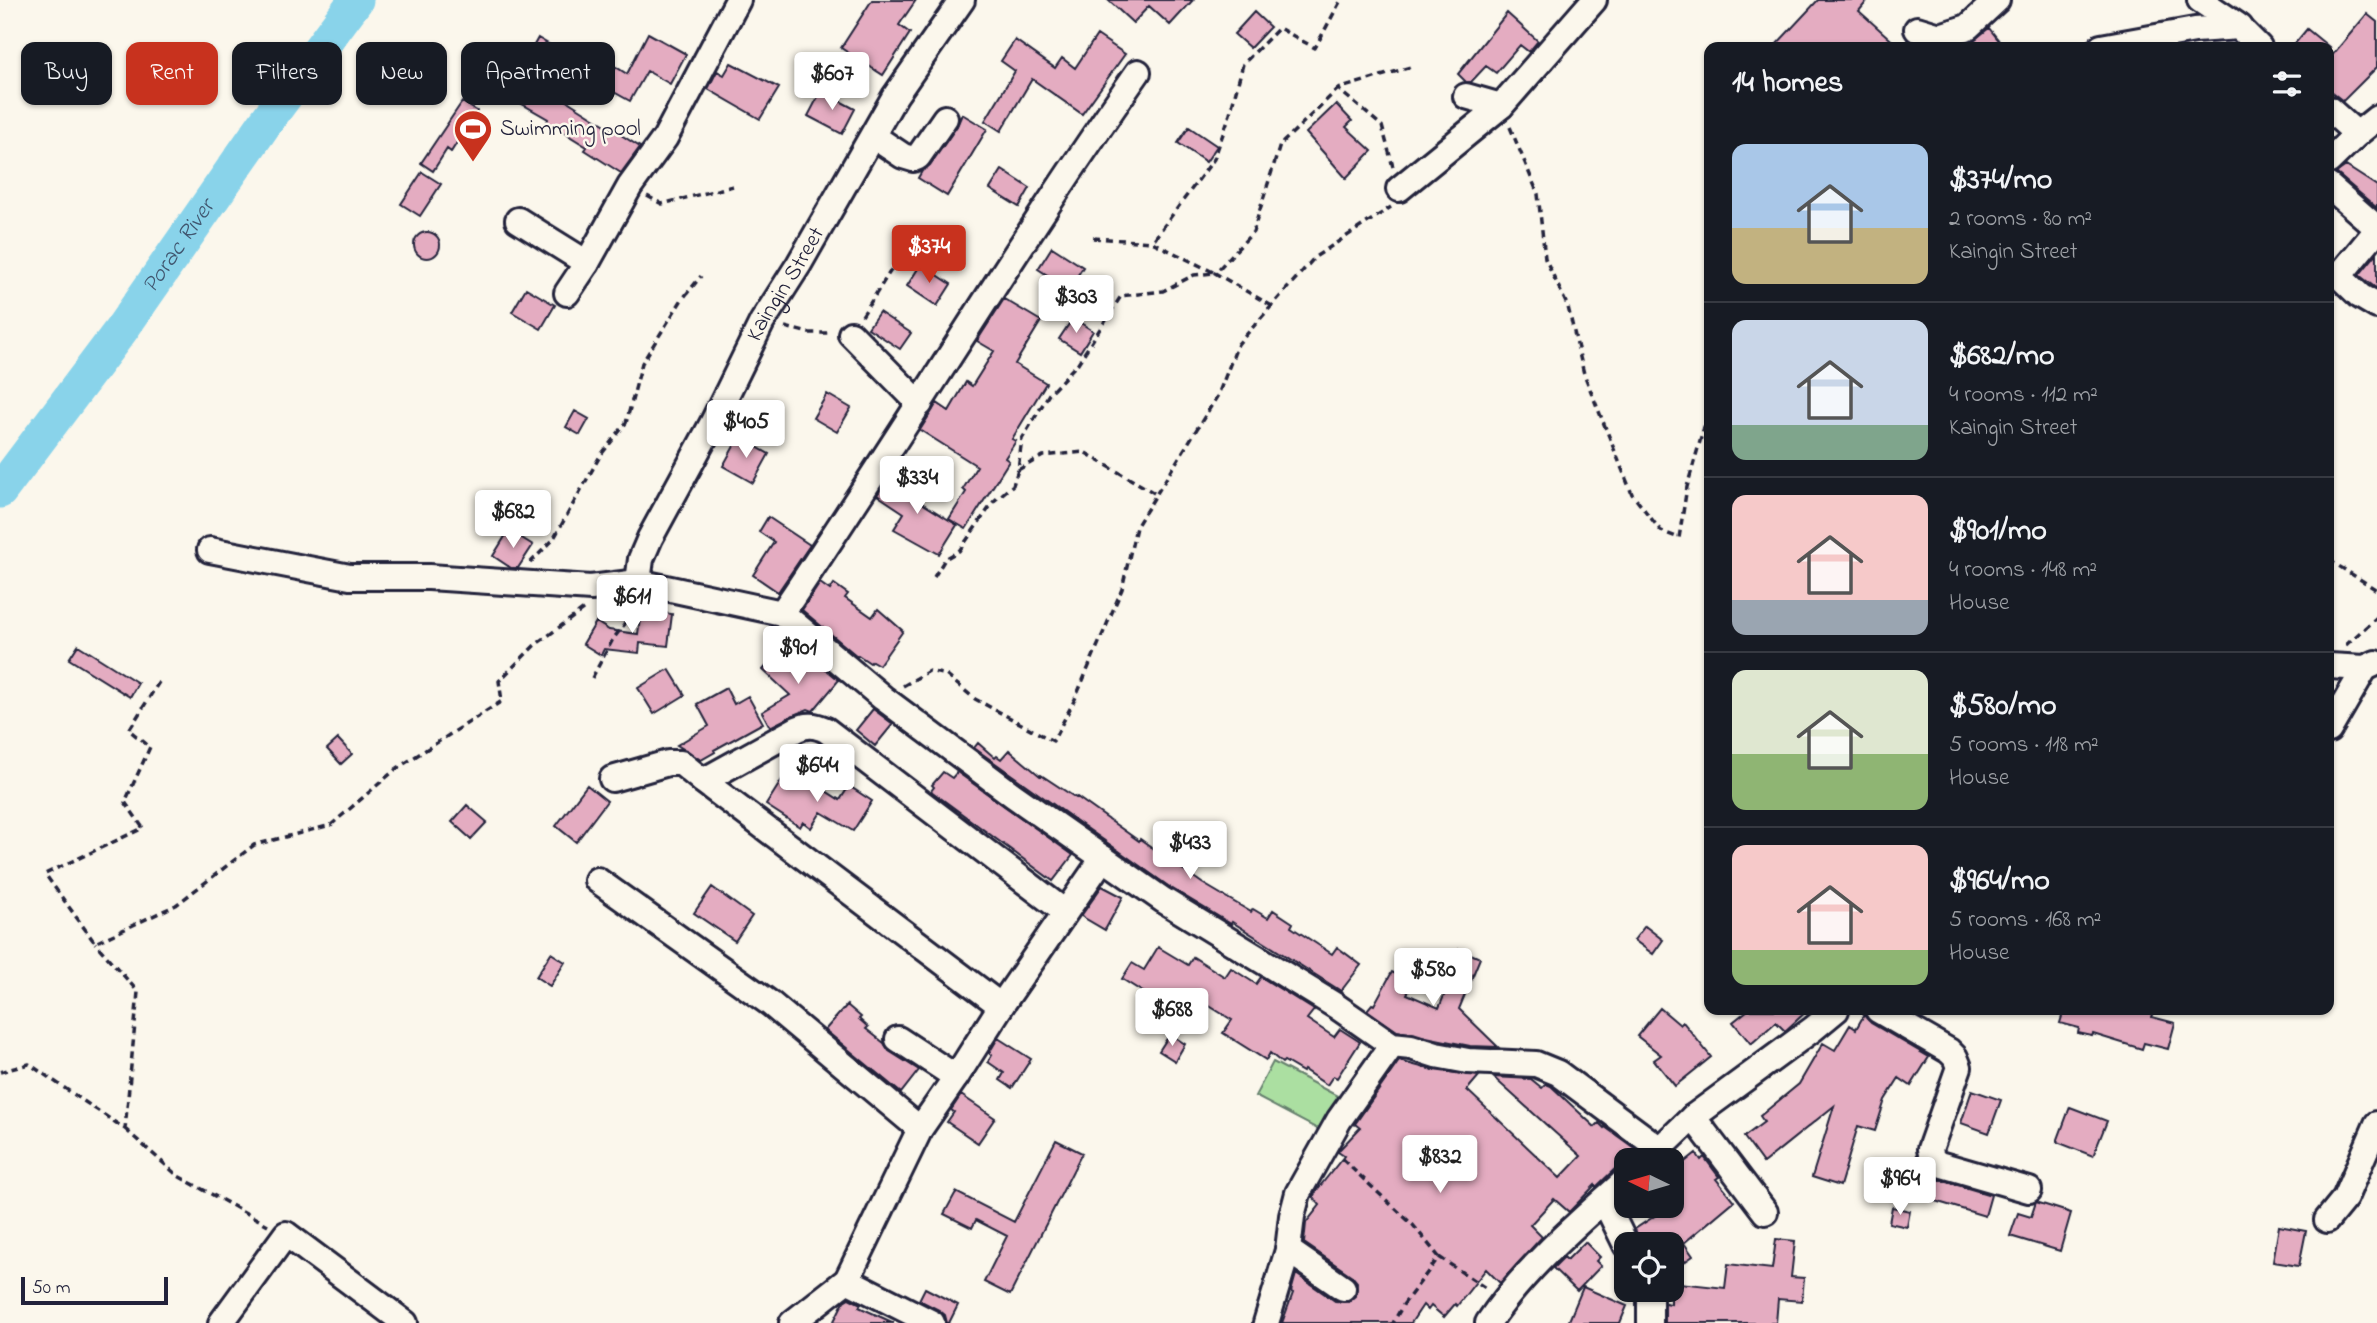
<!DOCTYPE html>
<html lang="en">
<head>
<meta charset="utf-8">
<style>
  body { margin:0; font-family:"Indie Flower",sans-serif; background:#20242c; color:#f1f3f6; height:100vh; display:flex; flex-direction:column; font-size:26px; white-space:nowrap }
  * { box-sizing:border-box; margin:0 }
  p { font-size:23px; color:#9ea1a6 }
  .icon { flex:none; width:38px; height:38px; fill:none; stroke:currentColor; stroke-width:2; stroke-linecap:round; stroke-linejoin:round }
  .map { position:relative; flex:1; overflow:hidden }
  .sheet { position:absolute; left:1704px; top:42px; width:630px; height:973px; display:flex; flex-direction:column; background:#171b24; border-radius:14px; box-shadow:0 2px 5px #0004 }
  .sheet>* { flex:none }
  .banner { position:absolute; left:21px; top:42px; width:665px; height:63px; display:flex; gap:14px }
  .needle { width:46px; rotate:275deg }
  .controls { position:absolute; left:1614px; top:1148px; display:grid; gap:14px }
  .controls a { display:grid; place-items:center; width:70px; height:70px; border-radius:14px; background:#171b24; box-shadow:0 2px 5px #0004; font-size:35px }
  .scale { position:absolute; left:21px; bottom:18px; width:147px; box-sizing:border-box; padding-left:7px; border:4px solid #22223b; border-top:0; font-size:19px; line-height:24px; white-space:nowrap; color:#22223b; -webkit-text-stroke:5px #fbf7ec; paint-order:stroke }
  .price { position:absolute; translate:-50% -60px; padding:0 16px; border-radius:7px; background:#fff; color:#222; font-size:23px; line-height:46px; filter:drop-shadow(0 2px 4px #0008) }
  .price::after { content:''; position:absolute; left:50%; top:42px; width:21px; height:16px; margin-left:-10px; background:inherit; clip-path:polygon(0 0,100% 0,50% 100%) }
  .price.selected { background:#c8321e; color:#fff }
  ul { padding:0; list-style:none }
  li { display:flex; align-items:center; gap:21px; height:175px; padding:0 28px }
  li+li { border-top:2px solid #363941 }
  li span { display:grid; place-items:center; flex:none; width:196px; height:140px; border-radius:14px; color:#555 }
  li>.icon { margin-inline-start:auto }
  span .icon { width:84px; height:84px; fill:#fffc; stroke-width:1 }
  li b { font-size:30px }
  h2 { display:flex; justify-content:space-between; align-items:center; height:84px; padding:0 28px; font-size:30px }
  .tag { padding:0 24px; border-radius:14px; background:#171b24; box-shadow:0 2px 5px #0004; font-size:24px; line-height:63px }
  .tag.selected { background:#c8321e; color:#fff }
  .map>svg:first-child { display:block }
</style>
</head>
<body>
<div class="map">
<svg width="2377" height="1323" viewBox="0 0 2377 1323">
  <rect width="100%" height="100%" fill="#fbf7ec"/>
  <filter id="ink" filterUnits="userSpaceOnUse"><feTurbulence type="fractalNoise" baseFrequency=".0143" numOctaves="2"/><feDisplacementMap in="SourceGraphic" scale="14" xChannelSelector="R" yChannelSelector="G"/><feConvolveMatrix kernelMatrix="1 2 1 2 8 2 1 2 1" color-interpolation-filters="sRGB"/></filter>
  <g filter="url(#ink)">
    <path fill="#abdfa1" stroke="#66806e" stroke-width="2" d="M1273 1062 1343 1099 1325 1133 1255 1096Z"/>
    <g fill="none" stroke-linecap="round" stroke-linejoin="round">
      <path stroke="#89d3ea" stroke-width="35" id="s1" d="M0 491 121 330 265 123 356 0"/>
    </g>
    <path fill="#e4acc1" stroke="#22223b" stroke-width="2" d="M872 0H916L899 25 910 33 883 75 841 48Z
      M1108 0H1193L1170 25 1149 6 1133 23Z
      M1818 0H1868L1859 11 1899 47H1774Z
      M1254 12 1270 27 1250 48 1234 34Z
      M1507 13 1538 41 1529 52 1520 45 1496 73 1486 66 1471 82H1466L1458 74Z
      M2367 14 2377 22V67L2343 101 2329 90V59Z
      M1989 28 2004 47H1979L1974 40Z
      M2307 29 2329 47H2292Z
      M648 33 686 54 670 84 647 71 630 101 605 87 616 67 627 74Z
      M1097 35 1125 54 1082 114 1032 79 1001 131 985 121 1015 71 1001 61 1015 40 1055 68 1062 58 1075 68Z
      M538 38 569 56 550 90 640 147 621 173 585 150 587 147 547 122 548 119 496 89 509 66 519 72Z
      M731 63 779 88 760 119 708 89 717 71 724 75Z
      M821 91 855 109 842 134 808 116Z
      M462 102 477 111 451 152 447 149 433 171 421 163Z
      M1336 104 1352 121 1346 127 1372 151 1346 178 1306 133Z
      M962 114 987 129 947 196 918 178 922 171 930 165 957 126Z
      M1189 127 1217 146 1206 162 1178 143Z
      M2346 166 2377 186V208L2336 173Z
      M1002 170 1030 188 1019 207 990 189Z
      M422 172 441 184 420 216 401 204Z
      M414 245a13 13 0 1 1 26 0a13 13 0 1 1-26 0Z
      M1052 247 1083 267 1069 289 1038 269Z
      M2377 253V289L2359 275Z
      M921 264 951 284 937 306 907 286Z
      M526 288 555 305 541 329 512 312Z
      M1004 299 1041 321 1015 364 1046 383 1012 439 1016 441 1005 458 1009 461 966 529 949 519 966 492 963 489 977 466 920 430 937 403 949 411 966 382 972 386 994 351 977 341Z
      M879 312 911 333 900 349 868 328Z
      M1073 318 1093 331 1080 352 1059 339Z
      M827 394 851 408 837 432 813 418Z
      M575 411 589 419 580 435 566 427Z
      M739 437 769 454 753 483 723 466Z
      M892 473 914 487 909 495 957 525 939 554 894 529 904 513 877 495Z
      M768 517 810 545 778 592 753 575 774 542 759 532Z
      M509 530 533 545 518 568H511L493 556Z
      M820 583 830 590 834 584 848 594 845 598 872 617 878 609 903 631 879 665 872 661 870 663 858 655 857 656 802 610Z
      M641 610 672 614 668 646 640 643 639 653 604 649 601 655 583 644 596 622 609 630 638 634Z
      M78 645 138 683 130 697 69 659Z
      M781 649 796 663 805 652 839 680 813 711 808 709 796 714 770 727 762 712 790 695 763 670Z
      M669 669 685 695 654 714 638 688Z
      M726 688 734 704 748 696 763 723 714 750 715 752 701 760 677 745 709 726 697 704Z
      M873 709 893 724 875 746 856 730Z
      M338 739 352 754 341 764 327 749Z
      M978 743 995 758 997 756 1001 759 1009 750 1040 776 1041 775 1076 798 1077 797 1139 841 1140 839 1202 883 1251 912 1253 909 1268 918 1273 910 1293 923 1291 927 1332 954 1337 947 1361 965 1341 991 1232 922 1231 924 1171 888 974 748Z
      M943 772 952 778 957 772 1073 855 1053 881 931 791 934 787 932 785Z
      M791 775 804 784 807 779 840 800 849 786 872 801 853 831 821 812 811 828 803 822 800 827 766 805 783 778 788 781Z
      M587 785 607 801 576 842 556 826Z
      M467 805 487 822 471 839 452 822Z
      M1102 886 1123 897 1105 930 1081 916Z
      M712 887 752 916 735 941 694 913Z
      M1645 926 1663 940 1653 954 1634 940Z
      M1158 947 1188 965 1193 957 1225 977 1231 968 1256 984 1261 977 1314 1010 1307 1019 1334 1037 1340 1029 1360 1042 1337 1078 1333 1076 1327 1085 1304 1070 1303 1072 1284 1061 1282 1063 1270 1053 1266 1060 1223 1033 1232 1020 1198 999 1190 1011 1182 1005 1177 1012 1156 995 1154 999 1122 979 1132 963 1144 970Z
      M1459 949 1480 958 1459 1009 1498 1047 1470 1046 1397 1031 1367 1010 1372 1004 1374 1005 1392 972 1413 983 1407 994 1439 1008 1454 971 1451 970Z
      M551 953 565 962 550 986 536 977Z
      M847 1005 861 1017 859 1019 868 1027 866 1029 884 1043 889 1051 919 1070 901 1093 825 1030Z
      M1660 1008 1680 1025 1683 1022 1711 1057 1675 1086 1654 1060 1661 1055 1637 1036Z
      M1748 1010H1808L1785 1031 1776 1022 1751 1044 1733 1022Z
      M2064 1010H2155L2152 1017 2175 1023 2168 1049 2144 1043 2142 1049 2093 1034 2092 1036 2078 1033 2079 1028 2060 1023Z
      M1864 1015 1871 1023 1929 1057 1911 1086 1899 1078 1885 1100 1875 1131 1858 1126 1840 1186 1812 1177 1834 1106 1763 1163 1744 1137 1764 1122 1760 1116 1799 1084 1823 1043 1835 1050 1850 1025 1856 1029Z
      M1170 1034 1185 1044 1175 1061 1159 1051Z
      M998 1038 1031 1059 1012 1088 1000 1080 1004 1073 988 1062 992 1055 989 1053Z
      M1399 1061 1433 1070 1479 1076 1467 1090 1560 1178 1581 1156 1493 1077 1531 1079 1542 1088 1546 1084 1551 1086 1595 1127 1599 1123 1604 1128 1605 1127 1637 1150 1634 1159 1626 1160V1166L1619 1165 1596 1187 1595 1185 1569 1212 1554 1199 1530 1225 1542 1237 1500 1283 1486 1269 1457 1306 1455 1304 1444 1317 1431 1306 1428 1310 1423 1305 1411 1323H1282L1293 1293 1291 1292 1296 1274 1335 1301 1349 1302 1356 1296 1357 1282 1352 1276 1304 1243 1306 1223 1320 1205 1313 1197 1317 1190 1344 1156 1338 1152 1340 1149 1360 1128 1355 1124Z
      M1972 1090 2001 1100 1989 1133 1961 1123Z
      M961 1095 995 1118 978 1143 947 1122 954 1112 951 1110Z
      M2070 1107 2107 1121 2093 1156 2057 1142Z
      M1056 1140 1082 1153 1010 1295 984 1282 1007 1236 976 1220 972 1228 944 1214 956 1192 1014 1222Z
      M1696 1153 1701 1160 1704 1157 1719 1177 1716 1179 1734 1201 1684 1243 1693 1256 1671 1271V1244H1641L1635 1229 1659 1213 1652 1206H1671V1173Z
      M1913 1165 1920 1167 1934 1178 1991 1195 1985 1216 1905 1192Z
      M2036 1202 2071 1213 2060 1251 2010 1236 2018 1213 2031 1217Z
      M1892 1207 1910 1211 1907 1227 1889 1223Z
      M2279 1226 2306 1231 2299 1266 2273 1262Z
      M1776 1239 1795 1241 1791 1277 1804 1278 1802 1301 1778 1299 1776 1323H1665V1303L1671 1304V1282L1725 1288 1728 1264 1772 1269Z
      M1585 1242 1600 1257 1596 1261 1601 1266 1577 1291 1553 1268 1564 1257 1567 1260Z
      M1583 1287 1627 1306 1620 1323H1568Z
      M925 1288 958 1305 949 1323H947L945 1315 939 1310 919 1300Z
      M849 1298 861 1304 859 1307 894 1323H833L844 1301Z"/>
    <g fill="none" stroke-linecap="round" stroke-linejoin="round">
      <g stroke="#22223b" stroke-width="30">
        <g id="minor">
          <path d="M2200 0 2237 25 2259 47"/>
          <path d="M1917 29 1940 36 1968 27 1997 0"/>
          <path d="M2101 47 2195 30 2240 27"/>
          <path d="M1466 96 1501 106"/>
          <path d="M2329 109 2357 134"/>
          <path d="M873 136 903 156 913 159 918 157 945 118"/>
          <path d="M2329 161 2357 134 2377 118"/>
          <path d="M2329 186 2377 228"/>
          <path d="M1399 189 1501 106 1594 0"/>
          <path d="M518 220 587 263"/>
          <path d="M2377 230 2339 276 2360 296 2377 306"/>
          <path d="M567 293 587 263 630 186 665 138 738 0"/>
          <path d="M851 334 920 404"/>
          <path d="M210 550 350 577H429L591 588 638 582 782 613 883 698 1013 795 1163 900 1336 1006 1392 1045 1411 1047 1436 1055 1468 1061 1536 1064 1558 1073 1660 1149"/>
          <path id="s2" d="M638 582 641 559 650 538 712 424 762 322 799 264 895 96 962 0"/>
          <path d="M782 613C903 434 1014 249 1138 72"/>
          <path d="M2329 666 2365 668 2376 663"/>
          <path d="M2329 730 2365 668"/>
          <path d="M612 779 668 763H681L703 781 797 729C808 724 815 725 826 730L1065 912"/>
          <path d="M703 781 1001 1006"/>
          <path d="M597 880 771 1004 920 1129"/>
          <path d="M1878 1010 1949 1051 1955 1057 1959 1067 1930 1149 1932 1159 1939 1164 2029 1190"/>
          <path d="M898 1039 956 1077"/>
          <path d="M1693 1117 1765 1212"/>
          <path d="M1648 1160 1693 1117 1813 1029 1836 1010"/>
          <path d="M1604 1200 1626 1245"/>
          <path d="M2327 1220 2345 1198 2377 1124"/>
          <path d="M1288 1250 1343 1288"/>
          <path d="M847 1280 932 1323"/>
          <path d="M1647 1290 1650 1295V1323"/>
          <path d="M221 1323 286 1234 405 1323"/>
          <path d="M792 1323 847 1280 920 1129 956 1077 1001 1006 1103 858"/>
          <path d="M1266 1323 1288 1250 1292 1216 1298 1193 1339 1120 1392 1045"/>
          <path d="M1488 1323C1525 1268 1577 1224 1626 1180"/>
        </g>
      </g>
      <path stroke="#22223b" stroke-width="3.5" stroke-dasharray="7 5" stroke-linecap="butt" d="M1510 127 1538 194 1545 258 1568 307 1584 374 1632 494 1661 531 1679 538 1687 487 1710 406
        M1393 167 1382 126 1338 89 1414 66
        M647 196 662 204 733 186
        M1093 238 1152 242
        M1213 272 1152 242 1214 159 1229 117 1243 64 1279 28 1315 48 1341 0
        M1272 306 1215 273 1253 232 1280 145 1338 89
        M862 316 898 259
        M785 327 809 333H829
        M1018 470 1043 456 1084 452 1156 494
        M2329 560 2377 590
        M530 563 553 540 600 456 626 423 642 363 681 301 701 276
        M934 577 945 559 959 551 994 501 1013 485 1018 470 1022 439 1049 394 1078 363 1121 296 1163 291 1194 275 1215 273
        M2346 645 2377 617
        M592 678 613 639 624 625 633 605
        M159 682 129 730 150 747 125 802 143 828 45 874 95 943 176 905 254 845 331 825 396 769 502 701 499 681 534 646 584 609
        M903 686 929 671 946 675 975 699 1053 741 1075 699 1122 589 1136 527 1218 395 1238 344 1315 257 1391 207
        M0 1072 29 1064 125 1129 138 992 95 943
        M125 1129 178 1176 268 1225
        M1342 1159 1413 1225 1439 1257 1403 1305 1393 1323
        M1439 1257 1487 1289"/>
      <use href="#minor" stroke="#fbf7ec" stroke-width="24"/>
    </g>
  </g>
  <defs>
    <g id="stadium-pin" transform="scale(2.0125)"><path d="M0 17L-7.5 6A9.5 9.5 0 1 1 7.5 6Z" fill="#c8321e" stroke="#fbf7ec"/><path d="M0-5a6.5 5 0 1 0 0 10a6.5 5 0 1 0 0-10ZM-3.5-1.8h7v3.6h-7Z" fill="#fff"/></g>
  </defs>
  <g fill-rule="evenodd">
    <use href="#stadium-pin" x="473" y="129"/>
  </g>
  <g text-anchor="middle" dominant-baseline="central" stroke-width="5" stroke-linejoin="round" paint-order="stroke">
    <g font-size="23" fill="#22223b" stroke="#fbf7ec" text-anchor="start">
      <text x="500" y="129">Swimming pool</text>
    </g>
    <g font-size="23" fill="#22223b" stroke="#fbf7ec">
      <text stroke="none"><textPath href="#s2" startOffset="334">Kaingin Street</textPath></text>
    </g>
    <g font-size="24" font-style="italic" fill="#415770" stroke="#fbf7ec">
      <text stroke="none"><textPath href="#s1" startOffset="303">Porac River</textPath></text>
    </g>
  </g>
</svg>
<div class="controls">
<a><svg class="needle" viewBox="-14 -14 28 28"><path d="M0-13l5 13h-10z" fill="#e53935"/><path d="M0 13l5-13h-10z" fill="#9ea1a6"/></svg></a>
<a><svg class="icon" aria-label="locate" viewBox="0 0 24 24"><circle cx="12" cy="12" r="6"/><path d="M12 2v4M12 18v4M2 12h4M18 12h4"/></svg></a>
</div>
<div class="scale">50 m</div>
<b class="price" style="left:832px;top:112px">$607</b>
<b class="price selected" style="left:929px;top:285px">$374</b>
<b class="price" style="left:1076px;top:335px">$303</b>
<b class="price" style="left:746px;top:460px">$405</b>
<b class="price" style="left:917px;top:516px">$334</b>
<b class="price" style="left:513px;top:550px">$682</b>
<b class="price" style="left:632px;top:635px">$611</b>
<b class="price" style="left:798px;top:686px">$901</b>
<b class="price" style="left:817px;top:804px">$644</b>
<b class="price" style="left:1190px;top:881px">$433</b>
<b class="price" style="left:1433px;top:1008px">$580</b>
<b class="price" style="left:1172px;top:1048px">$688</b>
<b class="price" style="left:1440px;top:1195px">$832</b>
<b class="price" style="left:1900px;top:1217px">$964</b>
<div class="banner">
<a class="tag">Buy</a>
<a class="tag selected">Rent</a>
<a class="tag">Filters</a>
<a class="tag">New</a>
<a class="tag">Apartment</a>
</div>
<section class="sheet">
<h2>14 homes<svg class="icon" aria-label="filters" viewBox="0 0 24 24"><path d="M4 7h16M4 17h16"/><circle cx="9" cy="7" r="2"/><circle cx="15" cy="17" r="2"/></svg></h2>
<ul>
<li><span style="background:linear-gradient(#a9c7e8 60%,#c2b280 0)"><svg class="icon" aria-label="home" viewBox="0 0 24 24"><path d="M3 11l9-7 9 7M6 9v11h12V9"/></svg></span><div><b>$374/mo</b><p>2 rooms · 80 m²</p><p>Kaingin Street</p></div></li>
<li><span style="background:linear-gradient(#c9d6e8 75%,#7fa58c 0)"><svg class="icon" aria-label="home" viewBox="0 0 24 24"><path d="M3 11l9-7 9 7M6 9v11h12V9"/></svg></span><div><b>$682/mo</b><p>4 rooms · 112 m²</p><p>Kaingin Street</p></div></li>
<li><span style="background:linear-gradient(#f6c9c9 75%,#9aa5b1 0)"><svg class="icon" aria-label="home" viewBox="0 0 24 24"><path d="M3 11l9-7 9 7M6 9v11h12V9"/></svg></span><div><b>$901/mo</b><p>4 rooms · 148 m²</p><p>House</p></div></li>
<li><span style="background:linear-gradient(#dfe7d0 60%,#8fb573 0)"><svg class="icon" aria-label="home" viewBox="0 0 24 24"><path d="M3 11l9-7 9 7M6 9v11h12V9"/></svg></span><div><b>$580/mo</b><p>5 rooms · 118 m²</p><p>House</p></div></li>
<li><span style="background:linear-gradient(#f6c9c9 75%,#8fb573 0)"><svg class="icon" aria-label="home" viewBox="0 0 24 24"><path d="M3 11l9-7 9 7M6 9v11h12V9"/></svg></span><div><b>$964/mo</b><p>5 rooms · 168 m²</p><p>House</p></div></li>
</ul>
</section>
</div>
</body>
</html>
